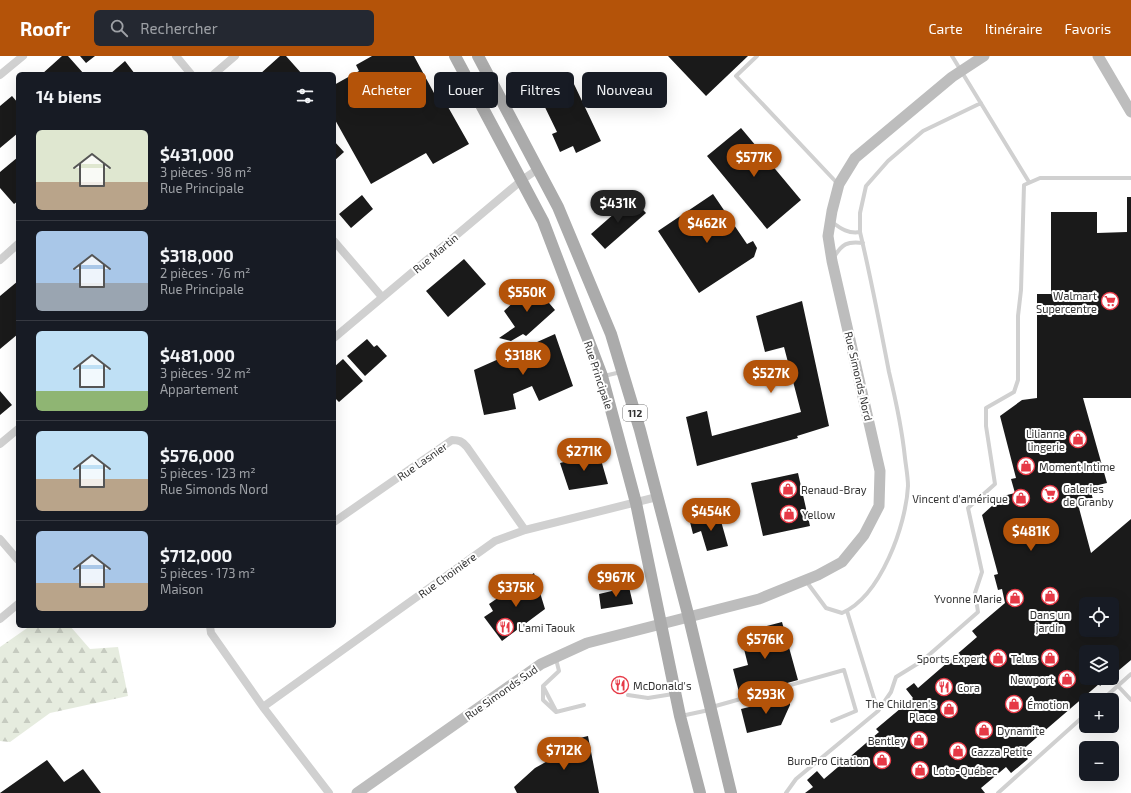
<!DOCTYPE html>
<html lang="fr">
<head>
<meta charset="utf-8">
<style>
  body { margin:0; font-family:"Exo 2",sans-serif; background:#242831; color:#f1f3f6; height:100vh; display:flex; flex-direction:column; font-size:15px; white-space:nowrap }
  * { box-sizing:border-box; margin:0 }
  p { font-size:13px; color:#9ea1a6 }
  .icon { flex:none; width:22px; height:22px; fill:none; stroke:currentColor; stroke-width:2; stroke-linecap:round; stroke-linejoin:round }
  .map { position:relative; flex:1; overflow:hidden }
  .panel { position:absolute; left:16px; top:16px; width:320px; height:556px; display:flex; flex-direction:column; background:#171b24; border-radius:6px; box-shadow:0 4px 16px #0002 }
  .panel>* { flex:none }
  .banner { position:absolute; left:348px; top:16px; width:380px; height:36px; display:flex; gap:8px }
  .fabs { position:absolute; left:1079px; top:541px; display:grid; gap:8px }
  .fabs a { display:grid; place-items:center; width:40px; height:40px; border-radius:6px; background:#171b24; box-shadow:0 4px 16px #0002; font-size:20px }
  .price { position:absolute; translate:-50% -34px; padding:0 9px; border-radius:14px; background:#b45309; color:#fff; font-size:13px; line-height:26px; filter:drop-shadow(0 1px 2px #0008) }
  .price::after { content:''; position:absolute; left:50%; top:24px; width:12px; height:9px; margin-left:-6px; background:inherit; clip-path:polygon(0 0,100% 0,50% 100%) }
  .price.on { background:#222; color:#fff }
  ul { padding:0; list-style:none }
  li { display:flex; align-items:center; gap:12px; height:100px; padding:0 20px }
  li+li { border-top:1px solid #363941 }
  li span { display:grid; place-items:center; flex:none; width:112px; height:80px; border-radius:6px; color:#555 }
  li>.icon { margin-inline-start:auto }
  span .icon { width:48px; height:48px; fill:#fffc; stroke-width:1 }
  li b { font-size:17px }
  h2 { display:flex; justify-content:space-between; align-items:center; height:48px; padding:0 20px; font-size:17px }
  .pill { padding:0 14px; border-radius:6px; background:#171b24; box-shadow:0 4px 16px #0002; font-size:14px; line-height:36px }
  .pill.on { background:#b45309; color:#fff }
  header { display:flex; align-items:center; gap:24px; box-sizing:border-box; height:56px; padding:0 20px; background:#b45309; color:#fff }
  header strong { font-size:19px }
  nav { display:flex; gap:22px; margin-inline-start:auto; font-size:14px }
  .search { width:280px; height:36px; background:#242831; display:flex; align-items:center; gap:10px; box-sizing:border-box; padding:0 14px; border-radius:6px; color:#9ea1a6; font-size:15px }
  .map>svg:first-child { display:block }
</style>
</head>
<body>
<header>
<strong>Roofr</strong>
<div class="search"><svg class="icon" aria-label="search" viewBox="0 0 24 24"><circle cx="10" cy="10" r="6"/><path d="M15 15l6 6"/></svg>Rechercher</div>
<nav><a>Carte</a><a>Itinéraire</a><a>Favoris</a></nav>
</header>
<div class="map">
<svg width="1131" height="737" viewBox="0 0 1131 737">
  <defs>
    <pattern id="forest-firs" width="22" height="20" patternUnits="userSpaceOnUse"><rect width="22" height="20" fill="#e6ecdf"/><path d="M5 1l3.5 6h-7zM16 11l3.5 6h-7z" fill="#c6cbc0"/></pattern>
  </defs>
  <rect width="100%" height="100%" fill="#fff"/>
  <path fill="url(#forest-firs)" d="M30 570H70L90 593 118 591 128 640 50 657 10 686 0 685V591Z"/>
  <path fill="#1a1a1a" fill-rule="evenodd" d="M62 0H68L84 18H42Z
    M80 0H95L86 7Z
    M280 0H286L302 18H260Z
    M372 0H414L434 37 439 35 469 88 433 108 426 97 371 128 334 62V29L359 15 356 9Z
    M668 0H748L706 40Z
    M125 5 135 18H110Z
    M573 26 601 85 576 97 573 90 560 96 552 78 557 76 540 41Z
    M12 40 18 47V77L0 92V50Z
    M741 72 801 144 767 173 707 100Z
    M334 85 344 96 334 105Z
    M18 101V145L14 148 0 132V116Z
    M713 138 747 188 753 185 757 192 754 201 699 237 658 175Z
    M362 139 373 153 351 172 339 158Z
    M1127 141H1131V342H1083L1107 427 1090 431 1094 448 1079 452 1091 497 1131 463V604L1112 620V596H1086V622H1109L1100 630 1099 628 1021 695 1028 703 1011 717 1006 711 981 732 985 737H805L813 731 807 724 817 715 824 723 879 676 876 673 913 642 906 633 914 627 918 632 977 581 972 575 1005 547 1002 533 998 534 994 519 998 518 982 459 1003 440 1015 437 1011 423 1016 422 1000 360 1022 344 1037 342V238H1051V156H1097V177L1127 176ZM1086 548H1112V574H1086Z
    M632 142 646 157 605 193 591 178Z
    M464 203 486 228 448 261 426 235Z
    M18 225V278L0 293V240Z
    M533 228 555 254 526 280 523 278 511 285 499 282 515 271 504 255Z
    M802 245 829 370 797 380 798 382 697 410 686 361 707 355 712 380 801 356 784 291 765 296 756 260Z
    M555 278 573 330 539 345 532 330 513 338 516 353 484 359 474 314Z
    M367 283 374 291 377 289 387 300 365 320 347 300Z
    M343 303 363 325 339 346 334 341V311Z
    M0 335 12 349 0 359Z
    M599 397 608 428 569 434 560 407Z
    M798 417 810 470 763 480 751 427Z
    M719 458 728 490 707 495 701 475 693 478 690 466Z
    M534 517 545 553 502 585 484 561 493 555 489 548Z
    M629 531 633 548 601 553 599 538Z
    M782 566 798 624 740 640 733 613 748 609 740 577Z
    M790 641V649L781 669 747 677 741 653Z
    M588 680 599 737H517L514 731 535 712 553 702 555 688Z
    M47 704 64 726 83 713 101 737H0Z"/>
  <g fill="none" stroke-linecap="round" stroke-linejoin="round">
    <path stroke="#d0d0d0" stroke-width="4" d="M757 0 736 20 838 128
      M952 0 1029 126
      M832 166C841 173 849 178 860 176
      M834 201C842 188 847 185 863 187
      M604 320 621 316
      M806 525 826 552 842 557C881 540 906 469 908 430 908 421 906 411 905 402 902 373 896 345 889 316 880 269 871 222 860 176V157L866 130 888 105 923 75 981 47
      M847 555 878 655
      M556 603 559 615 543 630V644L556 656 584 649
      M1118 630 1131 644
      M544 632 556 655
      M628 639 648 642 673 638
      M1102 644 1131 618
      M712 651 844 614 856 655 832 665
      M681 660 709 654
      M786 737 796 723 878 655 891 636 896 621 922 605 978 556 975 537 982 516 968 452 995 428 986 370V352L1014 336 1018 324V260L1021 234 1024 129 1040 122H1131
      M998 737 1086 658"/>
    <path stroke="#d0d0d0" stroke-width="8" d="M176 0 191 18
      M214 18 235 0
      M0 19 23 0
      M334 185 382 241
      M0 204 18 188
      M334 282 522 124 538 113
      M0 388 18 373
      M334 466 452 384C459 384 462 385 467 391L525 474
      M0 483 18 504
      M0 563 18 548
      M210 570 211 577 263 651 329 737
      M263 651 495 485 525 474 657 441"/>
    <path stroke="#bdbdbd" stroke-width="11" d="M1098 0 1131 56
      M357 737 541 608 587 587 759 543 818 519 842 506 864 479 879 450 880 415 832 205 828 180 832 155 839 128 855 102 952 21 984 0"/>
    <path stroke="#ababab" stroke-width="12" d="M455 0 543 165 602 320 636 447 680 660 700 737
      M478 0 558 151 611 278 640 374 689 562 731 737"/>
  </g>
  <defs>
    <g id="supermarket-ring" transform="scale(0.9)"><circle r="9.5" fill="#fff" stroke="#e63946" stroke-width="1.5"/><path d="M-6-5.5h2.5l.6 2H6L4.5 2H-2.5L-4.4-4H-6ZM-1.5 3.2a1.3 1.3 0 1 0 .1 0ZM3 3.2a1.3 1.3 0 1 0 .1 0Z" fill="#e63946"/></g>
    <g id="shop-ring" transform="scale(0.9)"><circle r="9.5" fill="#fff" stroke="#e63946" stroke-width="1.5"/><path d="M-5-2.5h2.3a2.7 3.5 0 0 1 5.4 0H5L5.5 6h-11ZM-1.5-2.5h3a1.5 2.3 0 0 0-3 0Z" fill="#e63946"/></g>
    <g id="restaurant-ring" transform="scale(0.9)"><circle r="9.5" fill="#fff" stroke="#e63946" stroke-width="1.5"/><path d="M-5-6h1v4h1v-4h1v4h1v-4h1v5L-1.5 .5V6h-2V.5L-5-1ZM5-6V6H3V1.5H1.5Q1.5-4 5-6Z" fill="#e63946"/></g>
  </defs>
  <g fill-rule="evenodd">
    <use href="#supermarket-ring" x="1110" y="245"/>
    <use href="#shop-ring" x="1078" y="383"/>
    <use href="#shop-ring" x="1026" y="410"/>
    <use href="#shop-ring" x="788" y="433"/>
    <use href="#supermarket-ring" x="1050" y="438"/>
    <use href="#shop-ring" x="1021" y="442"/>
    <use href="#shop-ring" x="789" y="458"/>
    <use href="#shop-ring" x="1050" y="540"/>
    <use href="#shop-ring" x="1015" y="542"/>
    <use href="#restaurant-ring" x="505" y="571"/>
    <use href="#shop-ring" x="998" y="602"/>
    <use href="#shop-ring" x="1050" y="602"/>
    <use href="#shop-ring" x="1067" y="623"/>
    <use href="#restaurant-ring" x="620" y="629"/>
    <use href="#restaurant-ring" x="944" y="631"/>
    <use href="#shop-ring" x="1014" y="648"/>
    <use href="#shop-ring" x="949" y="653"/>
    <use href="#shop-ring" x="984" y="674"/>
    <use href="#shop-ring" x="919" y="684"/>
    <use href="#shop-ring" x="958" y="695"/>
    <use href="#shop-ring" x="882" y="704"/>
    <use href="#shop-ring" x="920" y="714"/>
  </g>
  <g text-anchor="middle" dominant-baseline="central" stroke-width="4" stroke-linejoin="round" paint-order="stroke">
    <rect fill="#fff" stroke="#707070" stroke-width="1" x="623" y="349" width="24" height="16" rx="3"/>
    <g font-size="10" font-weight="bold" fill="#333">
      <text x="635" y="357">112</text>
    </g>
    <g font-size="11" fill="#333" stroke="#fff">
      <text transform="translate(435 197) rotate(-40)">Rue Martin</text>
      <text transform="translate(599 319) rotate(72)">Rue Principale</text>
      <text transform="translate(859 320) rotate(77)">Rue Simonds Nord</text>
      <text transform="translate(422 405) rotate(-35)">Rue Lasnier</text>
      <text transform="translate(447 519) rotate(-36)">Rue Choinière</text>
      <text transform="translate(501 636) rotate(-35)">Rue Simonds Sud</text>
    </g>
    <g font-size="11" fill="#333" stroke="#fff" text-anchor="start">
      <text x="1097" y="239" text-anchor="end">Walmart<tspan x="1097" dy="13">Supercentre</tspan></text>
      <text x="1065" y="377" text-anchor="end">Lilianne<tspan x="1065" dy="13">lingerie</tspan></text>
      <text x="1039" y="410">Moment Intime</text>
      <text x="1063" y="432">Galeries<tspan x="1063" dy="13">de Granby</tspan></text>
      <text x="801" y="433">Renaud-Bray</text>
      <text x="1008" y="442" text-anchor="end">Vincent d'amérique</text>
      <text x="802" y="458">Yellow</text>
      <text x="1002" y="542" text-anchor="end">Yvonne Marie</text>
      <text x="1050" y="558" text-anchor="middle">Dans un<tspan x="1050" dy="13">jardin</tspan></text>
      <text x="518" y="571">L'ami Taouk</text>
      <text x="985" y="602" text-anchor="end">Sports Expert</text>
      <text x="1037" y="602" text-anchor="end">Telus</text>
      <text x="1054" y="623" text-anchor="end">Newport</text>
      <text x="633" y="629">McDonald's</text>
      <text x="957" y="631">Cora</text>
      <text x="936" y="647" text-anchor="end">The Children's<tspan x="936" dy="13">Place</tspan></text>
      <text x="1027" y="648">Émotion</text>
      <text x="997" y="674">Dynamite</text>
      <text x="906" y="684" text-anchor="end">Bentley</text>
      <text x="971" y="695">Cazza Petite</text>
      <text x="869" y="704" text-anchor="end">BuroPro Citation</text>
      <text x="933" y="714">Loto-Québec</text>
    </g>
  </g>
</svg>
<div class="fabs">
<a><svg class="icon" aria-label="locate" viewBox="0 0 24 24"><circle cx="12" cy="12" r="6"/><path d="M12 2v4M12 18v4M2 12h4M18 12h4"/></svg></a>
<a><svg class="icon" aria-label="layers" viewBox="0 0 24 24"><path d="M12 4l9 5-9 5-9-5zM3 14l9 5 9-5"/></svg></a>
<a>+</a>
<a>−</a>
</div>
<b class="price" style="left:754px;top:122px">$577K</b>
<b class="price on" style="left:618px;top:168px">$431K</b>
<b class="price" style="left:707px;top:188px">$462K</b>
<b class="price" style="left:527px;top:257px">$550K</b>
<b class="price" style="left:523px;top:320px">$318K</b>
<b class="price" style="left:771px;top:338px">$527K</b>
<b class="price" style="left:584px;top:416px">$271K</b>
<b class="price" style="left:711px;top:476px">$454K</b>
<b class="price" style="left:1031px;top:496px">$481K</b>
<b class="price" style="left:616px;top:542px">$967K</b>
<b class="price" style="left:516px;top:552px">$375K</b>
<b class="price" style="left:765px;top:604px">$576K</b>
<b class="price" style="left:766px;top:659px">$293K</b>
<b class="price" style="left:564px;top:715px">$712K</b>
<div class="banner">
<a class="pill on">Acheter</a>
<a class="pill">Louer</a>
<a class="pill">Filtres</a>
<a class="pill">Nouveau</a>
</div>
<section class="panel">
<h2>14 biens<svg class="icon" aria-label="filters" viewBox="0 0 24 24"><path d="M4 7h16M4 17h16"/><circle cx="9" cy="7" r="2"/><circle cx="15" cy="17" r="2"/></svg></h2>
<ul>
<li><span style="background:linear-gradient(#dfe7d0 65%,#b9a48a 0)"><svg class="icon" aria-label="home" viewBox="0 0 24 24"><path d="M3 11l9-7 9 7M6 9v11h12V9"/></svg></span><div><b>$431,000</b><p>3 pièces · 98 m²</p><p>Rue Principale</p></div></li>
<li><span style="background:linear-gradient(#a9c7e8 65%,#9aa5b1 0)"><svg class="icon" aria-label="home" viewBox="0 0 24 24"><path d="M3 11l9-7 9 7M6 9v11h12V9"/></svg></span><div><b>$318,000</b><p>2 pièces · 76 m²</p><p>Rue Principale</p></div></li>
<li><span style="background:linear-gradient(#bfe0f5 75%,#8fb573 0)"><svg class="icon" aria-label="home" viewBox="0 0 24 24"><path d="M3 11l9-7 9 7M6 9v11h12V9"/></svg></span><div><b>$481,000</b><p>3 pièces · 92 m²</p><p>Appartement</p></div></li>
<li><span style="background:linear-gradient(#bfe0f5 60%,#b9a48a 0)"><svg class="icon" aria-label="home" viewBox="0 0 24 24"><path d="M3 11l9-7 9 7M6 9v11h12V9"/></svg></span><div><b>$576,000</b><p>5 pièces · 123 m²</p><p>Rue Simonds Nord</p></div></li>
<li><span style="background:linear-gradient(#a9c7e8 65%,#b9a48a 0)"><svg class="icon" aria-label="home" viewBox="0 0 24 24"><path d="M3 11l9-7 9 7M6 9v11h12V9"/></svg></span><div><b>$712,000</b><p>5 pièces · 173 m²</p><p>Maison</p></div></li>
</ul>
</section>
</div>
</body>
</html>
